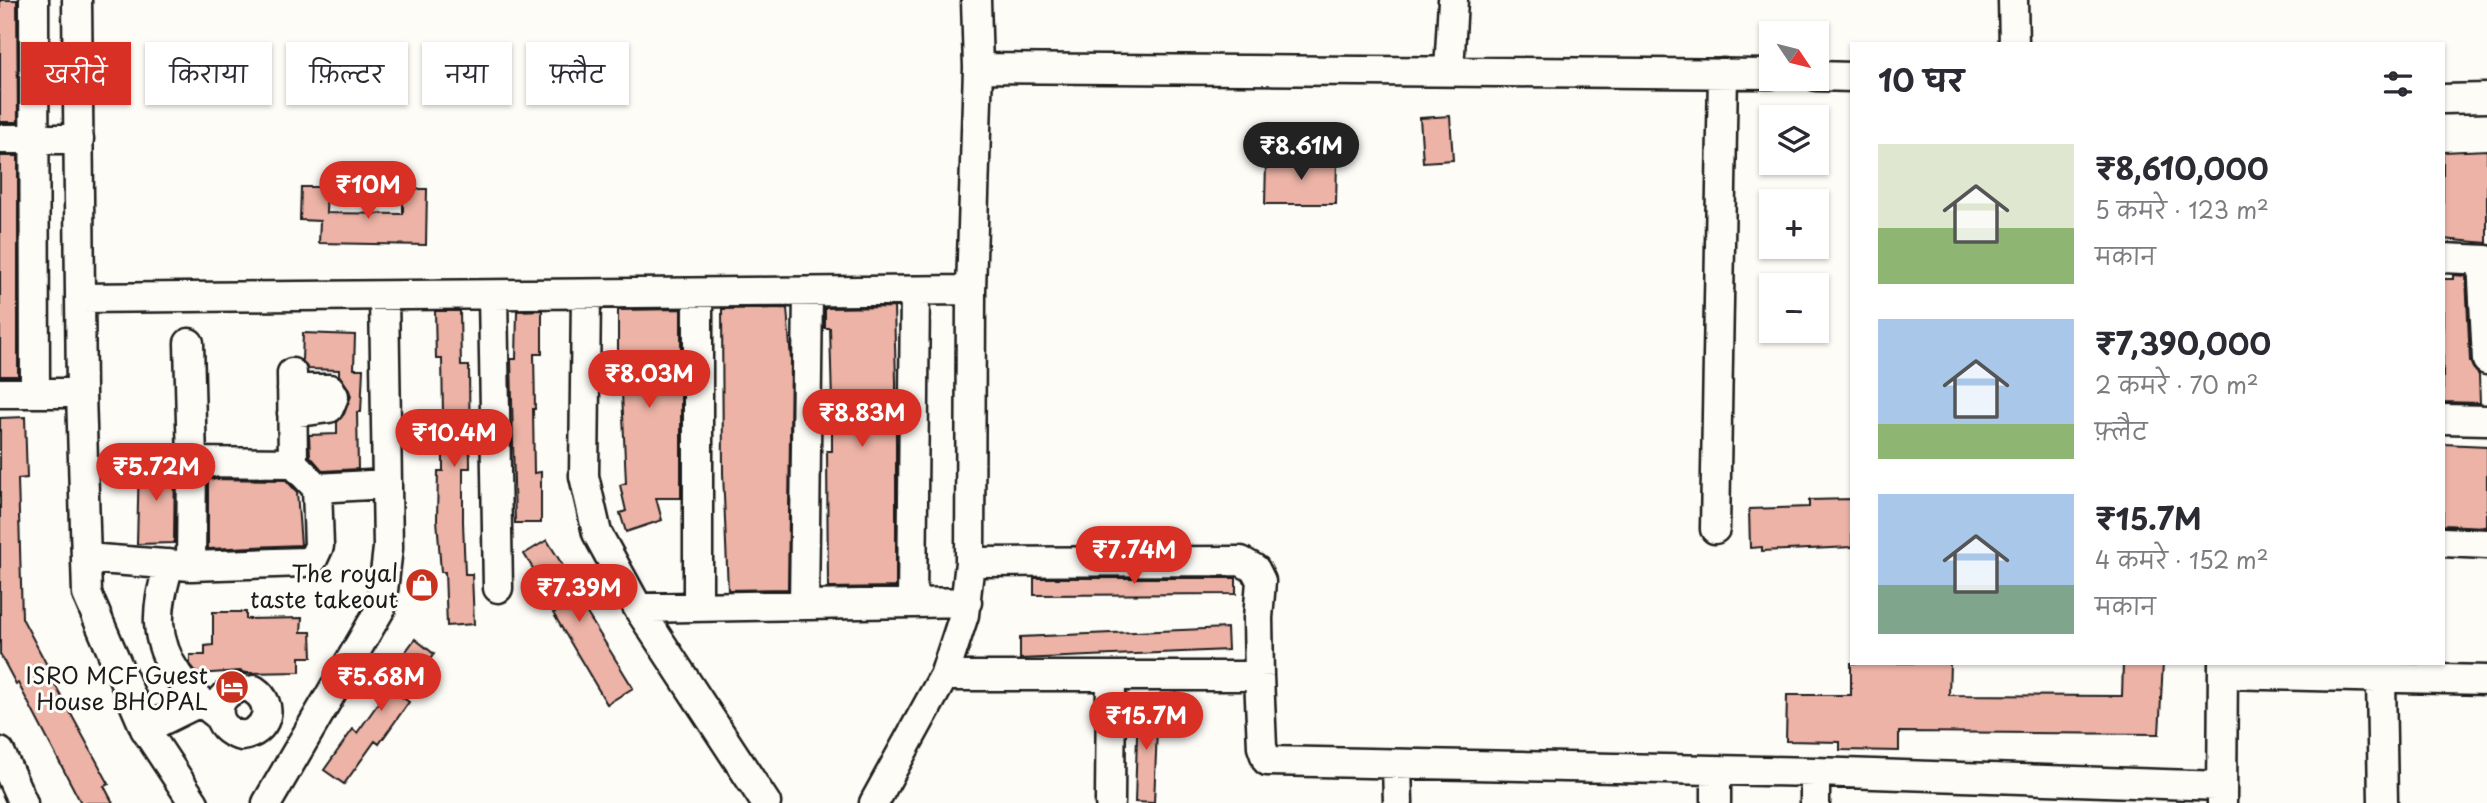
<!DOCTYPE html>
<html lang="hi">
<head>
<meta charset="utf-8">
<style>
  body { margin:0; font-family:"Playpen Sans","Playpen Sans Deva",sans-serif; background:#f2f2f3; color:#2b2b33; height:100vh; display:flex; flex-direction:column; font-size:26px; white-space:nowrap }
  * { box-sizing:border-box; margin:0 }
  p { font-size:23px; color:#7c7c81 }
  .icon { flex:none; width:38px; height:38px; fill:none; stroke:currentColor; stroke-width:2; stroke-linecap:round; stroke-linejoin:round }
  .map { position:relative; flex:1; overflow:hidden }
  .panel { position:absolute; left:1850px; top:42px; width:595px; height:623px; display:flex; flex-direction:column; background:#fff; border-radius:0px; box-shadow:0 2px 5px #0004 }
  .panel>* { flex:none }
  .banner { position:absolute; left:21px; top:42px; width:665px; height:63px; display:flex; gap:14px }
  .needle { width:46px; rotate:125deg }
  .controls { position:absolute; left:1759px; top:21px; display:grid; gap:14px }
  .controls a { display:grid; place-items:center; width:70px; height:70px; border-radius:0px; background:#fff; box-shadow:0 2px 5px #0004; font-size:35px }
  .price { position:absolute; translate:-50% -60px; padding:0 16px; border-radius:24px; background:#d93025; color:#fff; font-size:23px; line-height:46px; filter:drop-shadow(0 2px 4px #0008) }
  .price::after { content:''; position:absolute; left:50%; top:42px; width:21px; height:16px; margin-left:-10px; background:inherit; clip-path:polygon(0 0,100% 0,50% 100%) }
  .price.selected { background:#222; color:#fff }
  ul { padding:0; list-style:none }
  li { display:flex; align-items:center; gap:21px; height:175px; padding:0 28px }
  li span { display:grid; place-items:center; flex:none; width:196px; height:140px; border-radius:0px; color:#555 }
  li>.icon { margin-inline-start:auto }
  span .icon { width:84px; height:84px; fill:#fffc; stroke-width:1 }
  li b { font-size:30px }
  h2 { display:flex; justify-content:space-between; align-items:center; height:84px; padding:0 28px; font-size:30px }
  .chip { padding:0 24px; border-radius:0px; background:#fff; box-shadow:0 2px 5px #0004; font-size:24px; line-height:63px }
  .chip.selected { background:#d93025; color:#fff }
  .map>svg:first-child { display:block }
</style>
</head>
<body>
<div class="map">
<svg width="2487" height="803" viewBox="0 0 2487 803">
  <rect width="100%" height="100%" fill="#fdfcf7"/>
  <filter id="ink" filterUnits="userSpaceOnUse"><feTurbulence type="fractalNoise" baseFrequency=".0143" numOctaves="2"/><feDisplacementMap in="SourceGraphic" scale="14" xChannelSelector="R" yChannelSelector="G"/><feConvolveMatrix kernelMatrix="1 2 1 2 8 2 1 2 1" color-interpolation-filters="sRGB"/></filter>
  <g filter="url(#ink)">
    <path fill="#ecb3a6" stroke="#1c1c1c" stroke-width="2" d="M0 0H17L18 122H0Z
      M1450 116 1453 160 1423 162 1420 118Z
      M2487 150V243L2443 239V152Z
      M0 156H18V376H0Z
      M1266 161H1337L1336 204H1265Z
      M301 187H327L326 213 403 214V189H427L426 245 319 243 320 221 300 220Z
      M2453 275 2466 276 2470 361 2473 368 2479 375 2480 403 2443 402V279H2453Z
      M894 307 896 381V587L828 588 827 451H832V403L830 328H825V308Z
      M787 308 791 360 788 589 728 590 723 473 722 309Z
      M681 309V498H656L662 520 626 532 620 513 626 511 620 485 626 483 622 392H609L608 353 618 352V310Z
      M542 310V354H534L535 409H533L534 473 541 472V523H515L511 359H516L517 311Z
      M435 311H460L461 366H469L470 468H463V522L465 574H472L474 624 447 626 445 572H441L437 519 438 471H443V413L442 359H436Z
      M303 333 355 335 354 369H363L361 412H357L358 469 323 471 310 456 309 435 337 434V422L344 414 351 396 348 388 339 375V370L308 369 302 360Z
      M25 417 27 478 18 479 22 618 48 667 46 668 109 784 104 786 113 803H81L18 683 16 684 0 654V418Z
      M2443 444 2487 446V527L2443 525Z
      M139 461 175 463 174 543 137 544Z
      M208 479 286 480 297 492 301 545 208 549Z
      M1852 499V547L1762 551V547L1750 548 1749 509 1809 507V500Z
      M547 540 573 582 569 584 633 688 607 704 553 613 559 610 524 554Z
      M1034 578H1236V594L1034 595Z
      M213 612H246V619L302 618 301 632H311L312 657H300V672L246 673 240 671 198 674 190 664V655H205V646L213 645Z
      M1227 628 1228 650 1020 659V637Z
      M415 639 434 654 402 697 409 702 379 744 375 741 344 784 324 770 353 729 357 733 392 684 385 679Z
      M1851 663H1950L1949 695 2122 696 2123 663H2163L2159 734 1899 732V751L1840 750V742L1786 741 1787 695H1851Z
      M1138 703H1158L1154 803 1135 802Z"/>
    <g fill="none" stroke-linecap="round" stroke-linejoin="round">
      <g stroke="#1c1c1c" stroke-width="33">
        <path id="minor" d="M34 0 35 392
          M77 0 81 393 87 594 145 729 194 803
          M2013 0 2014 44
          M978 68 1771 74
          M1449 71 1453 0
          M1816 76 1852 77
          M2443 99 2487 98
          M0 139H79
          M2443 258 2487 260
          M2482 260 2487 360
          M586 294 584 476 597 533 638 608 766 803
          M493 295 498 588
          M80 298 971 290
          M189 343 192 462 191 566
          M292 389H330L334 396 329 408 292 413
          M0 393H81
          M2443 419 2487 420
          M192 462 293 463
          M317 488 387 484
          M1715 529 1723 73
          M2443 542 2487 544
          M86 558 191 566 304 562 313 559 319 546 317 488 293 463 292 373
          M970 562 1241 561 1255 569 1261 581 1258 618 1259 676 1262 747 1267 761 1815 772 2222 786
          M169 564C164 583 158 603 159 623 161 662 188 694 219 716
          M912 603 915 291
          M804 605 808 292
          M698 607V293
          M638 608 967 602
          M2223 674 2487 680
          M944 676H1259
          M2381 678 2383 803
          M239 688C210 697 213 730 242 736 267 732 276 705 254 690
          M145 729 200 702
          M0 752 23 803
          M1397 764 1398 803
          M1716 772V803
          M1815 772V803
          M267 803 381 608 388 548 384 296
          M874 803 944 676 964 615 970 562 971 290 978 68 976 0
          M1110 803 1111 676
          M2222 803 2223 663"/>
      </g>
      <use href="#minor" stroke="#fdfcf7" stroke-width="28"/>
    </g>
  </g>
  <defs>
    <g id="shop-disc" transform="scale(1.75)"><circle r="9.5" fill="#c8321e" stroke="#fdfcf7"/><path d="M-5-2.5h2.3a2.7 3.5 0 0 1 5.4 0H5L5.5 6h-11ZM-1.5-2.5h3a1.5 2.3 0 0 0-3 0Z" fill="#fff"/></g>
    <g id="hotel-disc" transform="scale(1.75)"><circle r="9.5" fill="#c8321e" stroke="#fdfcf7"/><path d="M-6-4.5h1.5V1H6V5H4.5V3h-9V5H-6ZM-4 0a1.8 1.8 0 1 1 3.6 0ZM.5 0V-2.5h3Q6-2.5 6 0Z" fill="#fff"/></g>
  </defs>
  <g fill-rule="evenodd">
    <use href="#shop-disc" x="422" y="585"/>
    <use href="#hotel-disc" x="232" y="687"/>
  </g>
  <g text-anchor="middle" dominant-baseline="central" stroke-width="6" stroke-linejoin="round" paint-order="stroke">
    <g font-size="23" fill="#1c1c1c" stroke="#fdfcf7" text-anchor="end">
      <text x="398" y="572">The royal<tspan x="398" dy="26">taste takeout</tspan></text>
      <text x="208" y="674">ISRO MCF Guest<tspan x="208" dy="26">House BHOPAL</tspan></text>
    </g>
  </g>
</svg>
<div class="controls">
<a><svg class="needle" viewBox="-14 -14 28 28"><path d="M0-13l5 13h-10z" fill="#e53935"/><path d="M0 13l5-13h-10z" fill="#7c7c81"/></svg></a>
<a><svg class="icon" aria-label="layers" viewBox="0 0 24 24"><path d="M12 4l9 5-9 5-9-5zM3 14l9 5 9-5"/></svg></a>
<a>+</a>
<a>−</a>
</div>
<b class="price selected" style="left:1301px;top:182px">₹8.61M</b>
<b class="price" style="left:368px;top:221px">₹10M</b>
<b class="price" style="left:649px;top:410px">₹8.03M</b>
<b class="price" style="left:862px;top:449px">₹8.83M</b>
<b class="price" style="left:454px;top:469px">₹10.4M</b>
<b class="price" style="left:156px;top:503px">₹5.72M</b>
<b class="price" style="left:1134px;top:586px">₹7.74M</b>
<b class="price" style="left:579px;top:624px">₹7.39M</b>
<b class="price" style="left:381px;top:713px">₹5.68M</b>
<b class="price" style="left:1146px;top:752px">₹15.7M</b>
<div class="banner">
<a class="chip selected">खरीदें</a>
<a class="chip">किराया</a>
<a class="chip">फ़िल्टर</a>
<a class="chip">नया</a>
<a class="chip">फ़्लैट</a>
</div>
<section class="panel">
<h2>10 घर<svg class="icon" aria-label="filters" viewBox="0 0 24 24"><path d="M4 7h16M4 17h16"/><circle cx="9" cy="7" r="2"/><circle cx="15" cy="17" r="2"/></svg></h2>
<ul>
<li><span style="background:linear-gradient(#dfe7d0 60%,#8fb573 0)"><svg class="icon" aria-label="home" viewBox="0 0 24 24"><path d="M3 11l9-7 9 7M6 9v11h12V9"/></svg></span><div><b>₹8,610,000</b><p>5 कमरे · 123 m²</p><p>मकान</p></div></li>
<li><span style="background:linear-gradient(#a9c7e8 75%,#8fb573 0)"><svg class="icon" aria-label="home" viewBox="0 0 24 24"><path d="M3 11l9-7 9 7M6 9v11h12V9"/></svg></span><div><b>₹7,390,000</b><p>2 कमरे · 70 m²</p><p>फ़्लैट</p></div></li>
<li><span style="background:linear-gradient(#a9c7e8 65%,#7fa58c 0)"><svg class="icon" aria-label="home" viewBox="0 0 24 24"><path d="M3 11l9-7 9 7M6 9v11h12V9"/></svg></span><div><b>₹15.7M</b><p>4 कमरे · 152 m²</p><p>मकान</p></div></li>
</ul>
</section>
</div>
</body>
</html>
